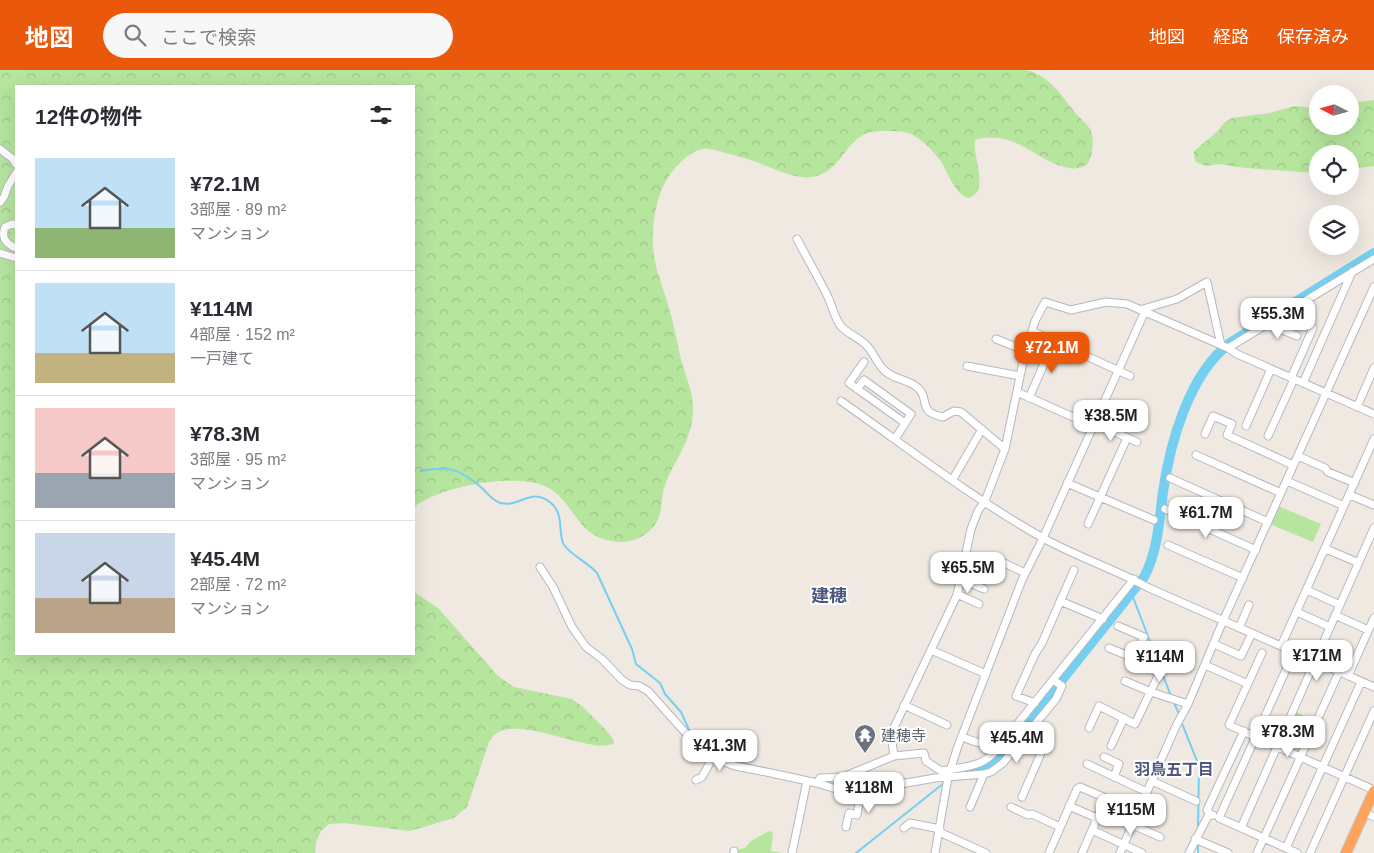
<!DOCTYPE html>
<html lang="ja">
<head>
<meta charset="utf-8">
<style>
  body { margin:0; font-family:Arial,"Noto Sans JP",sans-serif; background:#f7f7f7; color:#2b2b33; height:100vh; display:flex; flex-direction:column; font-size:19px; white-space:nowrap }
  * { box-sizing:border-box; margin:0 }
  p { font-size:16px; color:#7c7c81 }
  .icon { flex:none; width:28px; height:28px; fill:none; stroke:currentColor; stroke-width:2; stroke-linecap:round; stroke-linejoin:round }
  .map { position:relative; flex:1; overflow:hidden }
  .sheet { position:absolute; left:15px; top:15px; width:400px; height:570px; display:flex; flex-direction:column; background:#fff; border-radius:0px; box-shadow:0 5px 20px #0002 }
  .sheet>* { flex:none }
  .needle { width:32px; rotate:276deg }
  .controls { position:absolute; left:1309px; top:15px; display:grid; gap:10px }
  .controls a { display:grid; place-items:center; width:50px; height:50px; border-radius:50%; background:#fff; box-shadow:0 5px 20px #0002; font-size:25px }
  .price { position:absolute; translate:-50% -42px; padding:0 11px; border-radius:10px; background:#fff; color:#222; font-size:16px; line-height:32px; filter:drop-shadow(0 1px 2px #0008) }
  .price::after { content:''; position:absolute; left:50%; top:30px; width:15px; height:11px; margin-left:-8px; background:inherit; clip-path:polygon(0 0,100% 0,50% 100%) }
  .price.selected { background:#ea580c; color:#fff }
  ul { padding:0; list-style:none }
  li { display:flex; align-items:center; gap:15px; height:125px; padding:0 20px }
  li+li { border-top:1px solid #e1e1e2 }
  li span { display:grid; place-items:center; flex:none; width:140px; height:100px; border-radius:0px; color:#555 }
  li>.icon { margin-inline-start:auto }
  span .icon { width:60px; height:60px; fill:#fffc; stroke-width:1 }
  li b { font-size:21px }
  h2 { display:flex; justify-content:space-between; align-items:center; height:60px; padding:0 20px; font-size:21px }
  header { display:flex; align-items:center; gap:30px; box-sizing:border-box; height:70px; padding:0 25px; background:#ea580c; color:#fff }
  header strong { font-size:24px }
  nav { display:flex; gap:28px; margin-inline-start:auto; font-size:18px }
  .search { width:350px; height:45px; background:#f7f7f7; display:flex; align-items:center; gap:12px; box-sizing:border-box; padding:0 18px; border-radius:28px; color:#7c7c81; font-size:19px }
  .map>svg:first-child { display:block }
</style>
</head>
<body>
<header>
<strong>地図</strong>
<div class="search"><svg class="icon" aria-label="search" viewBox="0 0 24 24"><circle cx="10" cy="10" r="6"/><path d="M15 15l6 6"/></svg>ここで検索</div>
<nav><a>地図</a><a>経路</a><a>保存済み</a></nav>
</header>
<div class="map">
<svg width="1374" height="783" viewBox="0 0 1374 783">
  <defs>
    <pattern id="forest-crowns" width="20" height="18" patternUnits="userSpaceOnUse" patternTransform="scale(1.25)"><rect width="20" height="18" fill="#b6e59e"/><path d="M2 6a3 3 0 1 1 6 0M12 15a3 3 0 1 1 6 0" fill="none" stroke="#9dc588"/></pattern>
  </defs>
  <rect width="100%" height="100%" fill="#efe9e1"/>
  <path fill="url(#forest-crowns)" d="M0 0H1027C1051 7 1062 26 1077 45 1081 49 1087 54 1090 59 1095 66 1093 90 1086 95 1067 108 1033 80 1016 73 1002 67 989 66 975 70 972 84 988 116 973 126 959 135 946 98 940 90 933 81 919 66 908 63 901 61 893 61 886 61 879 61 872 61 865 64 844 73 841 102 812 107 795 110 768 96 751 90 742 87 734 85 725 83 718 81 711 78 704 79 693 80 686 87 678 95 658 114 652 148 653 175 653 195 665 222 670 242 675 258 677 274 681 289 685 305 692 319 693 336 694 369 676 386 665 415 660 428 664 444 654 456 638 477 606 476 587 460 573 447 565 426 547 417 516 402 440 416 414 437V16H16V584H414V522L438 538 498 606 514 617 572 629 583 637 606 660 613 669 614 673C595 686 523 646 497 663 494 664 491 669 489 672L467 737 454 748 410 761 344 753 329 754 321 761 316 772 315 783H0Z
    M1374 30V96L1350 99V84H1318L1317 103 1245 98 1219 94 1206 96 1196 92 1194 87V81L1218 61 1224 53 1232 48 1269 43 1295 36 1317 38 1318 56H1350V33Z"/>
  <path fill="#b6e59e" d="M1278 436 1321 454 1313 472 1270 454Z
    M1296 642 1313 650 1299 682 1281 675Z
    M769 761 773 763 771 781 782 783H736L735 780 745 778 751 771Z"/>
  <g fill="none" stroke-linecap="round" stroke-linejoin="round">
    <path stroke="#75cff0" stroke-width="2" d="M420 401C428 400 438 398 447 399 459 400 474 411 483 419 488 424 493 431 501 433 520 438 531 416 551 433 564 444 558 460 563 473 567 483 589 493 597 503L632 579 636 594 660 613 665 624 681 642 690 662 705 678
      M1131 522 1171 626
      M1174 633 1179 644
      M1181 651 1199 696 1198 758
      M727 690 773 700
      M827 712 839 716 864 717
      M856 783 944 713
      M1198 783V773"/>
    <path stroke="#75cff0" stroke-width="10" d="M956 703C974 700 987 695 1002 685L1144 507C1158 481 1159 451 1163 422 1170 373 1189 304 1230 273L1374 183"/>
    <g stroke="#b4b7c1" stroke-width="9">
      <path id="minor" d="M0 79 13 89 16 94
        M0 132 4 127 8 116 16 103
        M16 155 12 154 5 157C1 168 6 174 16 178
        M797 169C807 188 818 207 828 227 832 236 834 246 840 255 847 264 859 267 867 276 874 283 877 294 885 301 895 310 908 309 918 318 931 330 916 341 943 347L954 341 961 342 1005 379
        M0 183 16 188
        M1143 239 1177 229 1207 212 1221 275
        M1268 254 1297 266
        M1032 261 1130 306
        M996 269 1026 281
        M1228 278 1374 189
        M864 292 849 313 905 353
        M967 296 1020 306
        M1291 308 1313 258
        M1303 313 1352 202
        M857 319 864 310 911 344 895 369
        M1017 322 1093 356
        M1029 328 1054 271
        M841 331C908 378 972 428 1043 468 1077 487 1115 499 1149 518L1374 617
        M1357 337 1374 298
        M1094 353 1137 372
        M1246 356 1271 299
        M1205 364 1213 346 1232 354 1227 365 1293 395
        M1268 366 1294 309
        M1196 385 1281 423
        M1298 386 1325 398 1328 402 1355 413
        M1170 408 1268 452
        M953 409 982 359
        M1287 411 1344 436
        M1067 413 1154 450
        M1350 425 1374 435
        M1165 439 1256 480
        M1088 454 1127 368
        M1168 475 1243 508
        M1326 479 1359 493
        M965 484 982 492
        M998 490 1025 503
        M540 497 553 517 572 557 586 577 602 589 622 610 630 615 639 616 648 621 699 678 719 690 735 696 771 703 817 713 836 719 855 722 935 708 984 704 991 702 1003 693 1056 629 1062 616 1053 610
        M961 509 984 519
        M1307 520 1340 535
        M957 524 979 534
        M1060 531 1103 549
        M1297 542 1330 557
        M1335 545 1368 560
        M1118 556 1144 567 1133 588
        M1239 558 1249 535
        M1214 574 1241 586 1252 563
        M1281 576 1374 369
        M931 580 986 604
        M1294 582 1219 748 1297 783
        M1262 583 1229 655 1374 720
        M1205 595 1248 614
        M1348 606 1374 548
        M1125 611 1151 622 1188 634
        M1035 633 1016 626 1035 584 1042 573 1074 500
        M904 635 947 655
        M1089 658 1099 636 1135 654 1159 604 1156 597 1109 578
        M962 667C974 671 989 678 1002 673L1134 509
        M1111 676 1124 648
        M894 686 924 683 926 691 941 701C967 696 985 698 1001 674
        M1104 687 1119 694 1114 707
        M1087 694 1147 722
        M696 710 702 707 713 687
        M1152 711 1196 731
        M817 713 820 708 843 707 894 686 891 664 957 525 971 459 978 441 985 431 1005 379 1023 292 1035 251 1045 232 1071 240 1106 232 1127 234 1228 278 1237 284 1374 344
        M1022 727 1048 667 1031 659
        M1069 736 1097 748
        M970 737 984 704
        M1011 737 1028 745 1032 744 1060 757
        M1364 742 1374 747
        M1110 745 1160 767
        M1211 745 1207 740 1244 661
        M846 757 849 743 857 745 861 721
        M904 758 910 753 940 759
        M1241 758 1374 458
        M1092 760 1142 783
        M939 762 986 783
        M1195 769 1228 783
        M1286 778 1361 612
        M734 781V783
        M792 783 807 711
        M935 783 948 707 958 676 1022 510 1043 468 1145 241
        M1049 783 1077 719 1080 717 1138 742
        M1082 783 1106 728
        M1120 783 1176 656 1188 634 1223 551 1374 217
        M1189 783 1208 746 1213 745
        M1257 783 1339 602
        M1310 783 1374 641"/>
    </g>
    <g stroke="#c9c9c9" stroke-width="12">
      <path id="highway" d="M1346 783 1374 721"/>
    </g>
    <use href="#minor" stroke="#fff" stroke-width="7"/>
    <use href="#highway" stroke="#ffa35c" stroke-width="10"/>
  </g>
  <defs>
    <g id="temple-pin" transform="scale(1.125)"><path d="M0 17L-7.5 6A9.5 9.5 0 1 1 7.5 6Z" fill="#6b7280" stroke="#fff"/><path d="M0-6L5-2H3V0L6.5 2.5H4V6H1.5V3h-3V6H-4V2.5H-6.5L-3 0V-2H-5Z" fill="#fff"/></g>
  </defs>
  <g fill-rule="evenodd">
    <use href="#temple-pin" x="865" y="665"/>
  </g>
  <g text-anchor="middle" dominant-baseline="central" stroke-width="4" stroke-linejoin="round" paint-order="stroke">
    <g font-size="15" fill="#5b616d" stroke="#fff" text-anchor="start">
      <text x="881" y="665">建穂寺</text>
    </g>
    <g font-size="16" font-weight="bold" fill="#4d5680" stroke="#fff">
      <text x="1174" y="699">羽鳥五丁目</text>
    </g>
    <g font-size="18" font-weight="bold" fill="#4d5680" stroke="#fff">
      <text x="829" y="526">建穂</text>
    </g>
  </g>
</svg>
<div class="controls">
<a><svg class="needle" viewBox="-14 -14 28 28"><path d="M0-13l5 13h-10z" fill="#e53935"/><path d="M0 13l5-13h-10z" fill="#7c7c81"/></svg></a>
<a><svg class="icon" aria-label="locate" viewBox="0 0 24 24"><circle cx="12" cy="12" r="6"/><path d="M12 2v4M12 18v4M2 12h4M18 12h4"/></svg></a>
<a><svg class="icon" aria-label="layers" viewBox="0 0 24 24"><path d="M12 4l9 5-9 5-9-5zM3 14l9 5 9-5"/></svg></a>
</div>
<b class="price" style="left:1278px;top:270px">¥55.3M</b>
<b class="price selected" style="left:1052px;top:304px">¥72.1M</b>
<b class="price" style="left:1111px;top:372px">¥38.5M</b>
<b class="price" style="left:1206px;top:469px">¥61.7M</b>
<b class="price" style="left:968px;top:524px">¥65.5M</b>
<b class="price" style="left:1317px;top:612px">¥171M</b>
<b class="price" style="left:1160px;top:613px">¥114M</b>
<b class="price" style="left:1288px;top:688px">¥78.3M</b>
<b class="price" style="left:1017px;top:694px">¥45.4M</b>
<b class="price" style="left:720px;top:702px">¥41.3M</b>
<b class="price" style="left:869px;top:744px">¥118M</b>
<b class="price" style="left:1131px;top:766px">¥115M</b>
<section class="sheet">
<h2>12件の物件<svg class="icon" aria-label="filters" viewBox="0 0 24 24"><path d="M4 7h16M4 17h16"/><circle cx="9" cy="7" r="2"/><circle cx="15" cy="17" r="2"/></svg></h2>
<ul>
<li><span style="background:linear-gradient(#bfe0f5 70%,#8fb573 0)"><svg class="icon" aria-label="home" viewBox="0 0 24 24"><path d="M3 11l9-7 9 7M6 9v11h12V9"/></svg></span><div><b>¥72.1M</b><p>3部屋 · 89 m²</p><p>マンション</p></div></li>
<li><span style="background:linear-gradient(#bfe0f5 70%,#c2b280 0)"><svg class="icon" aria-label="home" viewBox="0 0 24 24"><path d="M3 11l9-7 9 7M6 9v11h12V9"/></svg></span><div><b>¥114M</b><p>4部屋 · 152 m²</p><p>一戸建て</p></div></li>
<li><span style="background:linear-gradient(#f6c9c9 65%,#9aa5b1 0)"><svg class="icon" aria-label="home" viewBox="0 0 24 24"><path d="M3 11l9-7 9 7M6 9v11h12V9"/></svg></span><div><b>¥78.3M</b><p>3部屋 · 95 m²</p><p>マンション</p></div></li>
<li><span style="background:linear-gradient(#c9d6e8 65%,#b9a48a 0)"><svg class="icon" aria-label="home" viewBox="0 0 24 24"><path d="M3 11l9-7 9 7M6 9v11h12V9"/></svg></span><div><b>¥45.4M</b><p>2部屋 · 72 m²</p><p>マンション</p></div></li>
</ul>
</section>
</div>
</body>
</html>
